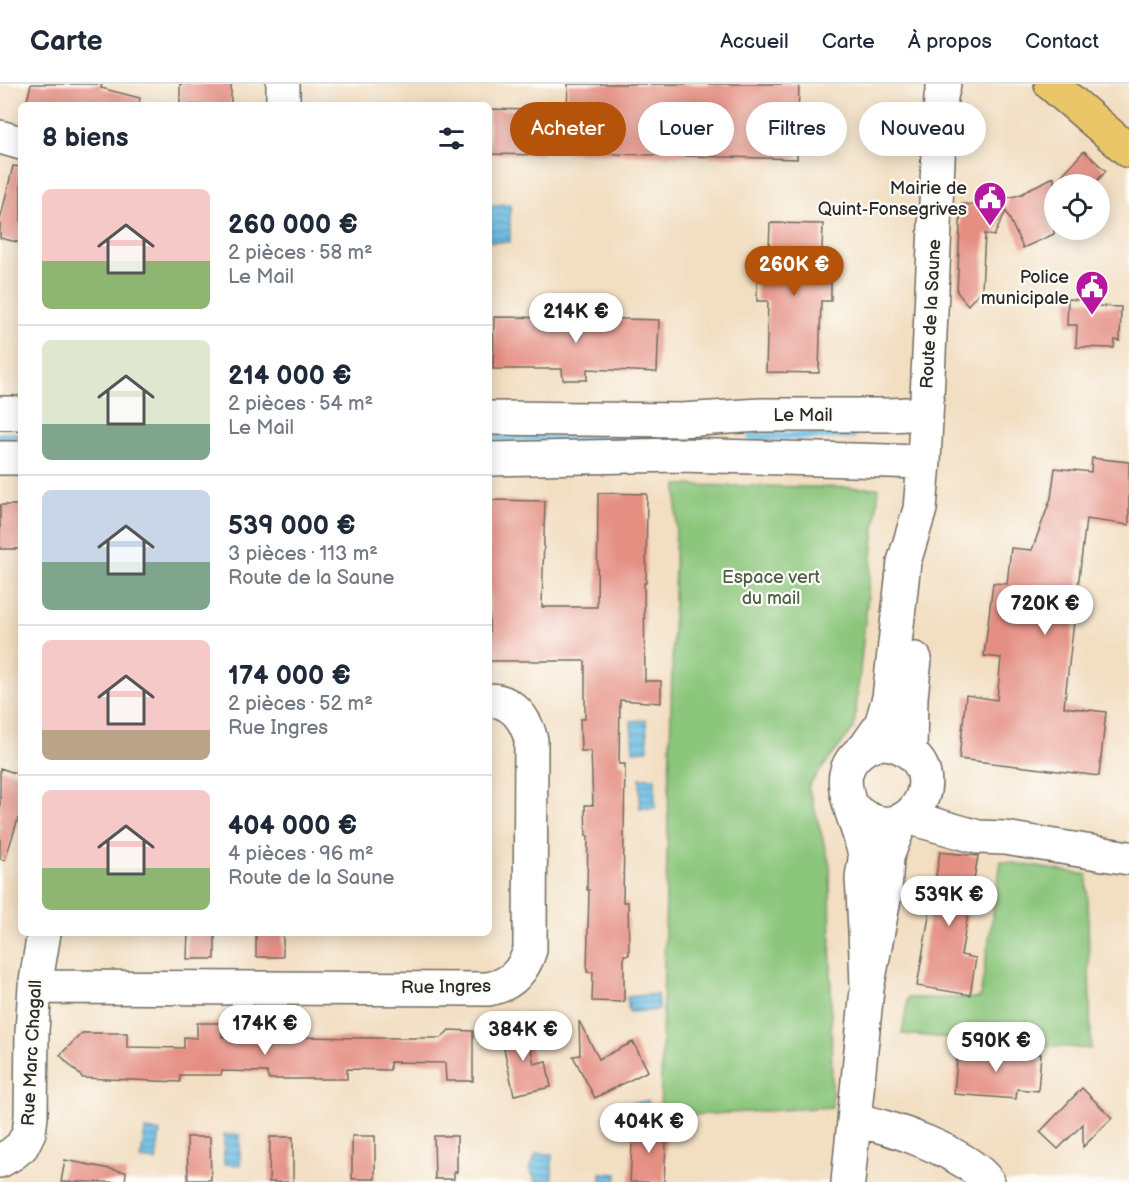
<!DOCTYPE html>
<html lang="fr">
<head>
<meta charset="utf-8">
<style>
  body { margin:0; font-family:"Balsamiq Sans",sans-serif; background:#f2f2f3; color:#1f2937; height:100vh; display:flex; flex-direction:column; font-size:22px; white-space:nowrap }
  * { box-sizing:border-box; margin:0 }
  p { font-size:20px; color:#747a83 }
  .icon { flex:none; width:33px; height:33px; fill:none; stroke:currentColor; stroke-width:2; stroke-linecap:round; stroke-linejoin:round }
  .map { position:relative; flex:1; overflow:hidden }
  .drawer { position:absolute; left:18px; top:18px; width:474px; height:834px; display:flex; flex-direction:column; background:#fff; border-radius:9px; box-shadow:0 3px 15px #0003 }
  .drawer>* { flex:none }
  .banner { position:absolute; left:510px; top:18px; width:528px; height:54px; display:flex; gap:12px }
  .tools { position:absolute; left:1044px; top:90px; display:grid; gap:12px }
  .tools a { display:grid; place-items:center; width:66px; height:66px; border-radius:50%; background:#fff; box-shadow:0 3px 15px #0003; font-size:30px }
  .price { position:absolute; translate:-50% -51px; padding:0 14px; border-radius:21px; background:#fff; color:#222; font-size:20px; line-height:39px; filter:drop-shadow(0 2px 3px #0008) }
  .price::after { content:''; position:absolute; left:50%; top:36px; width:18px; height:14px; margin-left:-9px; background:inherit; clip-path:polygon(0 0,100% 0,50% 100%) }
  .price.on { background:#b45309; color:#fff }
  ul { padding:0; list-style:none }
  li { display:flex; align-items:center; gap:18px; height:150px; padding:0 24px }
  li+li { border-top:2px solid #e0e1e3 }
  li span { display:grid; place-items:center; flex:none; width:168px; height:120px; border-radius:9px; color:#555 }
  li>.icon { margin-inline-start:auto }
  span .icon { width:72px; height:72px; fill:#fffc; stroke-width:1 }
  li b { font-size:26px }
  h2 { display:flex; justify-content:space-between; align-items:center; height:72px; padding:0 24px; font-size:26px }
  .tag { padding:0 21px; border-radius:27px; background:#fff; box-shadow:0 3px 15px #0003; font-size:21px; line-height:54px }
  .tag.on { background:#b45309; color:#fff }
  header { display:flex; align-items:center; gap:36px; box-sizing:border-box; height:84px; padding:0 30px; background:#fff; border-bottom:2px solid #e0e1e3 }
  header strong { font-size:28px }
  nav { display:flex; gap:33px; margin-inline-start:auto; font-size:21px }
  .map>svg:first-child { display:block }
</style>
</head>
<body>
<header>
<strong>Carte</strong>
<nav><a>Accueil</a><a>Carte</a><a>À propos</a><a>Contact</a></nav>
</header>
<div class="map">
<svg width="1129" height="1098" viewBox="0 0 1129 1098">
  <defs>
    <pattern id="water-rules" width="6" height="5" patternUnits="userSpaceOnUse" patternTransform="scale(1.5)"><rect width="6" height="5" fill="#69bce5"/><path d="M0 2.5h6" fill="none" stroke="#5799ba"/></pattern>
  </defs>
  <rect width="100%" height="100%" fill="#fdfcf7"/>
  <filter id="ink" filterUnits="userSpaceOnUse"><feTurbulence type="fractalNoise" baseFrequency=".0167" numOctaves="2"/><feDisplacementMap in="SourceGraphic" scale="12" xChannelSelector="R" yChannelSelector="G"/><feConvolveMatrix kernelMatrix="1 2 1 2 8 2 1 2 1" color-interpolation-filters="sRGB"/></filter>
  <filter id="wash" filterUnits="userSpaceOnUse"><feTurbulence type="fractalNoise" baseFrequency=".008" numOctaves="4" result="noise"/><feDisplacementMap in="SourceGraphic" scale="24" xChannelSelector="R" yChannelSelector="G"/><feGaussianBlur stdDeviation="1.35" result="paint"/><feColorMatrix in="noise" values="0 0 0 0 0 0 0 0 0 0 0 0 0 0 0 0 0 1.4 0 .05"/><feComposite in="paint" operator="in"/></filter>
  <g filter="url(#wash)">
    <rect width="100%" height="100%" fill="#f2dec1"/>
    <path fill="#8bc67c" stroke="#5b7854" stroke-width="1.5" d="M677 401 879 404 854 644 808 702 830 781 832 1023 660 1033Z
      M1001 777 1087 791 1091 965 902 950 908 914H980Z"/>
    <path fill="url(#water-rules)" stroke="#4a7488" stroke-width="1.5" d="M510 120V158H490L489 121Z
      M646 636 648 666 633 667 631 637Z
      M640 694H655V724H640Z
      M657 910 659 926 629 928 627 913Z
      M648 1017 650 1032 621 1035 619 1020Z
      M145 1046 160 1048 156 1077 141 1075Z
      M224 1051H240V1081L224 1080Z
      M536 1070H552V1098H536L530 1085Z
      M601 1089 617 1090 616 1098H601Z"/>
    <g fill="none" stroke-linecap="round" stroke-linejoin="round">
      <path stroke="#69bce5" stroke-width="8" d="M0 352H21
        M751 353 852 351
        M489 354 625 355"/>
    </g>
    <g id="blocks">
      <path fill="#e58f83" d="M31 0H102L101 4 140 14 139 21H26Z
        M180 0H231V21H180Z
        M568 0H799L797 75 542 68V71L489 70V25L567 27Z
        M1084 67 1106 87 1094 100H1054V150L1023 164 1006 127 994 152 985 150 982 205 968 221 957 208 961 120 1006 122 1008 114 1022 110 1029 105 1054 93V100Z
        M13 82 21 83V159L0 154V136Z
        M770 139 823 140 821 191H831V217H821L819 289 766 288 768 217H757V190H768Z
        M1068 215 1095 217V222L1121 223 1120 257 1115 256 1114 264 1076 263 1077 241H1067Z
        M564 223H590L589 234 659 236 657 288 587 285V296H563L562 285H493L494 233 564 234Z
        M1092 374 1129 378V441L1086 435 1064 623 1106 628 1099 692 959 675 966 611 997 616 1001 574 984 572 993 499 1007 500 1011 464 1032 466 1051 414 1055 384 1091 388Z
        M598 409 647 410 646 499H644L645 597H661V619L620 616 619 680H625L623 818H628L629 871H624V918L592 917 593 888H587L589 806H587L588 752H586L585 721H593L591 667H581L580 635H585V577H489V416L545 417 542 523H597Z
        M0 421H21V465H0Z
        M0 684 21 691V736L18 735 5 776 0 775Z
        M940 768 978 772 961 871 976 874 970 911 917 902Z
        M188 849H215V875H187Z
        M256 849H283V873H256Z
        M579 937 599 975 633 958 648 987 595 1014 573 972 580 971Z
        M197 939H222V953H286V944H306V953L361 954H441L449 946 473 947V997H446L445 979 390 978V986L347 985V995H268L267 988 222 987 221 991H180V998L83 994 60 971 82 949H127V963L184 964V953L197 954Z
        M526 940 534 980 546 977 551 1003 514 1011 500 946Z
        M958 965 1008 970V967L1041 970 1038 1007 1017 1005 1016 1015 954 1010Z
        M1082 1004 1112 1034 1083 1063V1040L1058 1065 1040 1048Z
        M633 1042H667L664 1098H630Z
        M352 1052H375V1095H352Z
        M434 1052H457V1088H454V1095H435Z
        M187 1053H210L211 1096H188Z
        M270 1053H293V1098H269Z
        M65 1076 126 1088 125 1098H61Z"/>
    </g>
  </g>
  <g filter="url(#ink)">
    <use href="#blocks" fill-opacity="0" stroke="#716a60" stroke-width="1.5"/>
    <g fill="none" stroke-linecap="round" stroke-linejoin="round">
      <g stroke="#716a60" stroke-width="36">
        <path id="minor" d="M283 21V0
          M0 53 21 59
          M0 329H21
          M489 334 681 336 760 331H890L925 329
          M0 374H21
          M489 375 680 371 924 378
          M865 664 881 641 889 614 904 478 920 425 924 378 941 13 944 0
          M910 668 911 613 915 575
          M851 722C901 773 953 697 907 667 898 661 887 658 877 660 862 663 849 675 846 690 842 706 856 738 861 756 862 761 865 768 865 773 865 781 862 788 862 796 865 832 866 868 867 905
          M907 733 978 753 1005 754 1129 774
          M35 903 488 905C511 901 523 888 530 866L531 656C526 635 512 616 489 616
          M855 1037C887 1040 970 1071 988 1098
          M0 1077 12 1070 22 1062 29 1048 31 1033 32 947 35 903 44 849
          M848 1098 867 905 885 810 887 773 901 737"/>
      </g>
      <g stroke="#716a60" stroke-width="36">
        <path id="major" d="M1051 0 1129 67"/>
      </g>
      <use href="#minor" stroke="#fff" stroke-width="33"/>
      <use href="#major" stroke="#ebc669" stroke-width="33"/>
    </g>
  </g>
  <defs>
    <g id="civic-pin" transform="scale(1.725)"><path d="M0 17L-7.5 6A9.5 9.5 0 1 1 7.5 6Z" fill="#b5179e" stroke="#fdfcf7"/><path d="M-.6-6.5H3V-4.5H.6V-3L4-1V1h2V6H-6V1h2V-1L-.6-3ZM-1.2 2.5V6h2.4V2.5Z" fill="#fff"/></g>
  </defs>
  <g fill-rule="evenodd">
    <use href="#civic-pin" x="990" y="114"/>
    <use href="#civic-pin" x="1092" y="203"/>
  </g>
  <g text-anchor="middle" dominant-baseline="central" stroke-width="4.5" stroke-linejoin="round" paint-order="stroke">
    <g font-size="18" fill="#2b2b2b" stroke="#fdfcf7" text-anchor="end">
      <text x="967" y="104">Mairie de<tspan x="967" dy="21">Quint-Fonsegrives</tspan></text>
      <text x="1069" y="193">Police<tspan x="1069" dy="21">municipale</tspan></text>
    </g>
    <g font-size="18" fill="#2b2b2b" stroke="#fdfcf7">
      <text transform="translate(931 230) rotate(-87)">Route de la Saune</text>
      <text x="803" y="331">Le Mail</text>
      <text transform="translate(446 903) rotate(-1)">Rue Ingres</text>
      <text transform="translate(32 969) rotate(-87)">Rue Marc Chagall</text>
    </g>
    <g font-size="18" fill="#4d6147" stroke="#fdfcf7">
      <text x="771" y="493">Espace vert<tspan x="771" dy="21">du mail</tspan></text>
    </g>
  </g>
</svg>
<div class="tools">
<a><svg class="icon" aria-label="locate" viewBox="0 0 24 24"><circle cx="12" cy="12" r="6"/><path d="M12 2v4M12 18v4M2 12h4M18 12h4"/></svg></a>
</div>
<b class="price on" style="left:794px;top:213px">260K €</b>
<b class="price" style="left:576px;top:260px">214K €</b>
<b class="price" style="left:1045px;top:552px">720K €</b>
<b class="price" style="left:949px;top:843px">539K €</b>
<b class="price" style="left:265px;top:972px">174K €</b>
<b class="price" style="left:523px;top:978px">384K €</b>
<b class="price" style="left:996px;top:989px">590K €</b>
<b class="price" style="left:649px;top:1070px">404K €</b>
<div class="banner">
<a class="tag on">Acheter</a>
<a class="tag">Louer</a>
<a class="tag">Filtres</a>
<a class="tag">Nouveau</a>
</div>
<section class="drawer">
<h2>8 biens<svg class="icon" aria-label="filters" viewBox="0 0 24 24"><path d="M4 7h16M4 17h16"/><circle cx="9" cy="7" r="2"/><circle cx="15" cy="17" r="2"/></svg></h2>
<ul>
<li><span style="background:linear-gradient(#f6c9c9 60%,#8fb573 0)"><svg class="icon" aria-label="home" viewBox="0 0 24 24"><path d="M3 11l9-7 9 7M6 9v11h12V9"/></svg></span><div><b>260 000 €</b><p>2 pièces · 58 m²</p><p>Le Mail</p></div></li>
<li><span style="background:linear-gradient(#dfe7d0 70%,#7fa58c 0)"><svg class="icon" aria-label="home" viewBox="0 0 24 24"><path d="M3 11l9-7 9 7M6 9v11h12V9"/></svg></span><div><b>214 000 €</b><p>2 pièces · 54 m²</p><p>Le Mail</p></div></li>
<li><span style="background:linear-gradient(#c9d6e8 60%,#7fa58c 0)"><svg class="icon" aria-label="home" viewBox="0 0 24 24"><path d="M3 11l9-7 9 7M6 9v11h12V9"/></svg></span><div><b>539 000 €</b><p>3 pièces · 113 m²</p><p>Route de la Saune</p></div></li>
<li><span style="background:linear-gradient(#f6c9c9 75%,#b9a48a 0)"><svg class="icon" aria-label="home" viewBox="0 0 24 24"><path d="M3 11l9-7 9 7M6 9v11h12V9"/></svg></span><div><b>174 000 €</b><p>2 pièces · 52 m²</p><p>Rue Ingres</p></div></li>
<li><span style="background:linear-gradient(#f6c9c9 65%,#8fb573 0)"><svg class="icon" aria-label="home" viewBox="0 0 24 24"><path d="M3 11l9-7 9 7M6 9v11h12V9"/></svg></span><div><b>404 000 €</b><p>4 pièces · 96 m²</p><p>Route de la Saune</p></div></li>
</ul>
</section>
</div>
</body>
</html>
